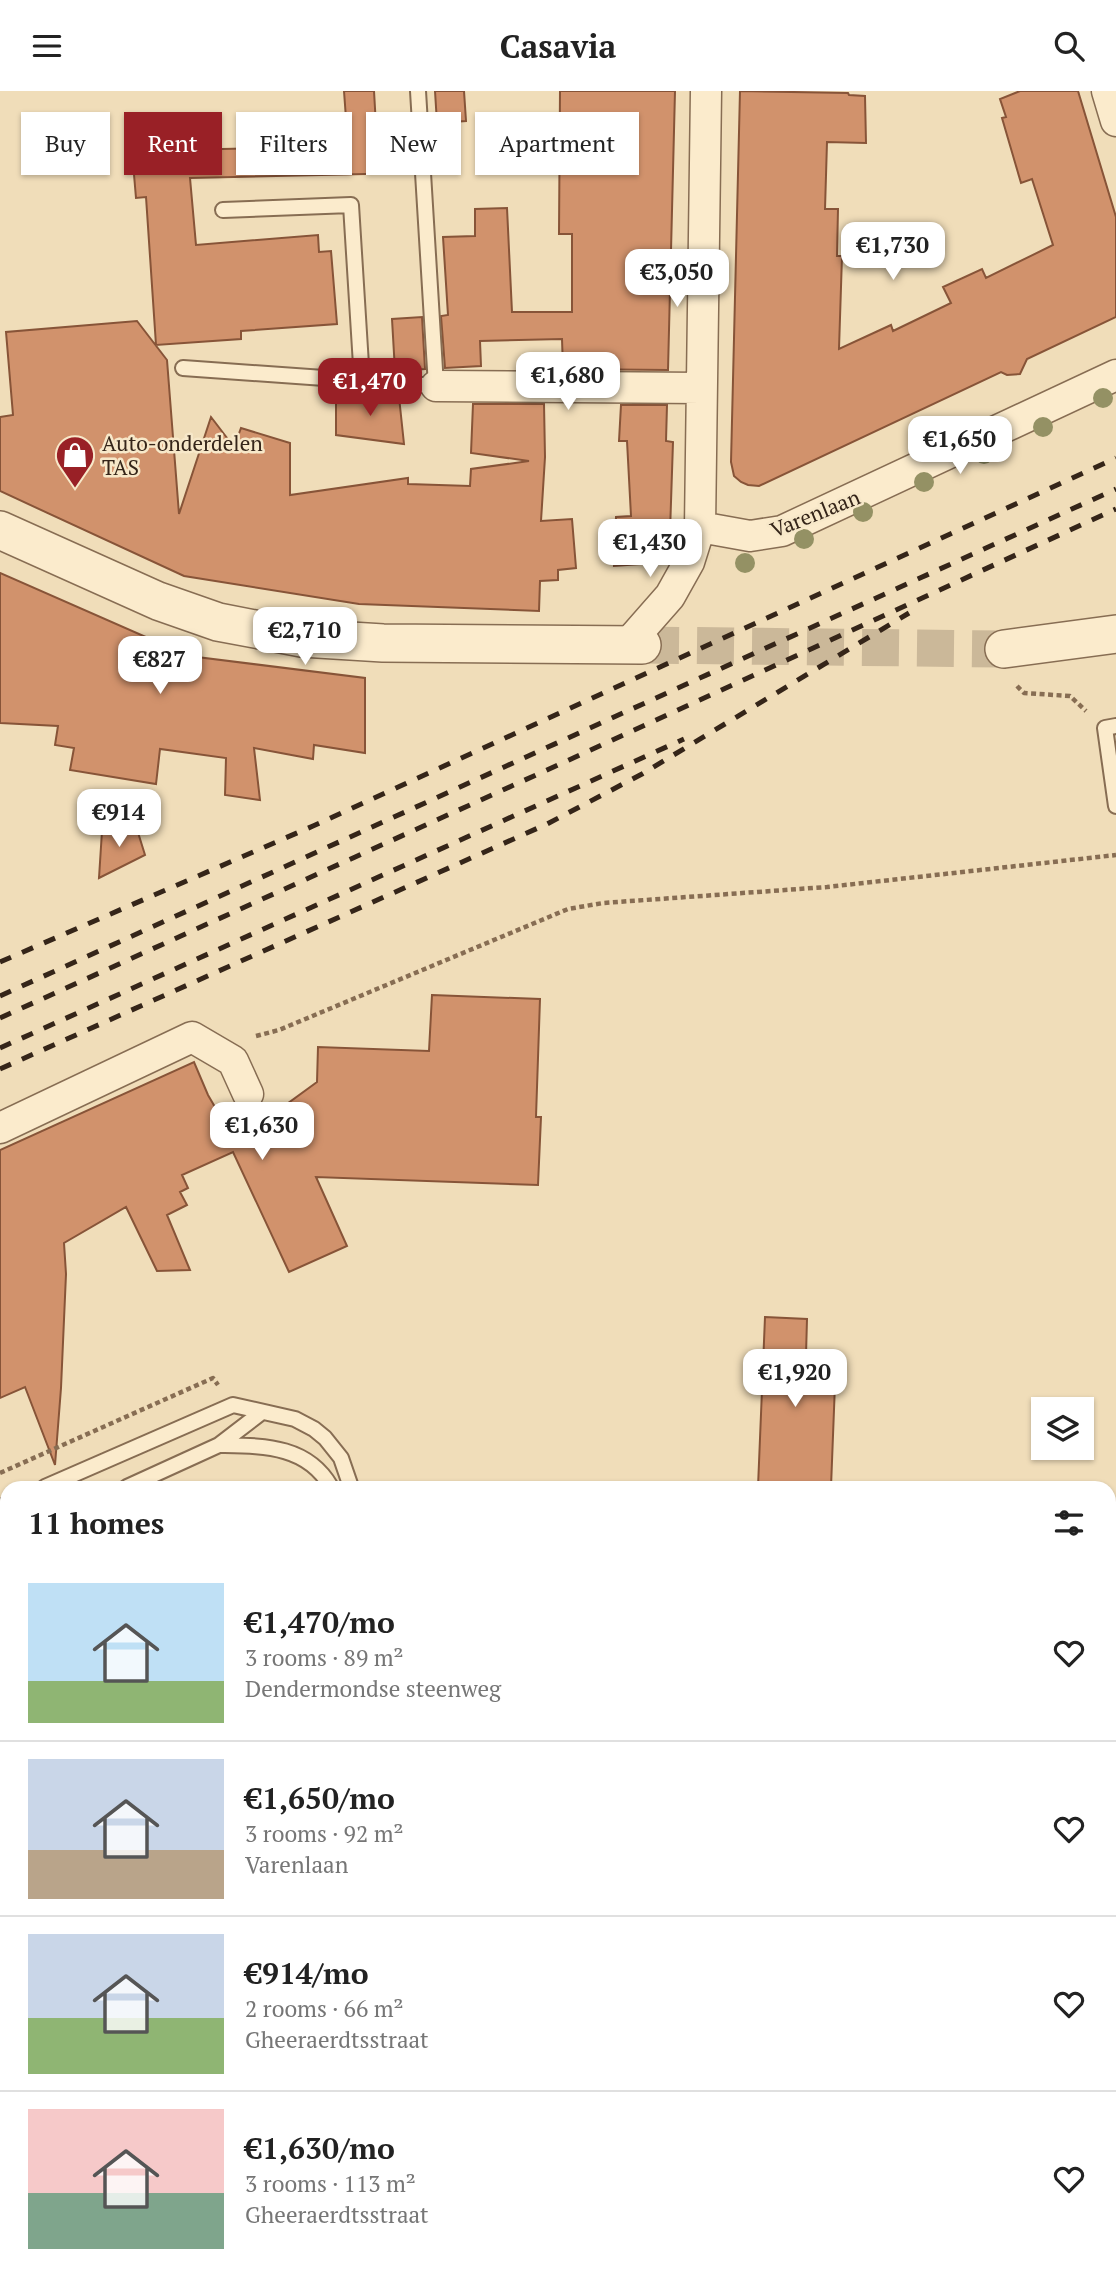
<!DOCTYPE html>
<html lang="en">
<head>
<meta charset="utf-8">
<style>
  body { margin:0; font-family:"PT Serif",serif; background:#f2f2f2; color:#222; height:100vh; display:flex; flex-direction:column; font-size:26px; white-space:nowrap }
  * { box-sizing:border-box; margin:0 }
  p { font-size:23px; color:#767676 }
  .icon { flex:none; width:38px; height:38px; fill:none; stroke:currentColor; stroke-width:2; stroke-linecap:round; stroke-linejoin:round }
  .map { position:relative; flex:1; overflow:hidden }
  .side { position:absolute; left:0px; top:1390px; width:1116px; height:800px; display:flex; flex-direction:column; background:#fff; border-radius:21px 21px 0 0; box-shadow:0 2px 5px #0004 }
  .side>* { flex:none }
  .top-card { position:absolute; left:21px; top:21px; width:700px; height:63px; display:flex; gap:14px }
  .tools { position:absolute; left:1031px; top:1306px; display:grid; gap:14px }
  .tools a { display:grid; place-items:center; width:63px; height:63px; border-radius:0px; background:#fff; box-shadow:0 2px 5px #0004; font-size:35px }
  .price { position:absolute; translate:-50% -60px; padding:0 16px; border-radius:14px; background:#fff; color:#222; font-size:23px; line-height:46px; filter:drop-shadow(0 2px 4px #0008) }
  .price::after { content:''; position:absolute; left:50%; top:42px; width:21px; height:16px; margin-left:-10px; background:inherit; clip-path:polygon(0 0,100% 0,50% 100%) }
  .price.on { background:#992026; color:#fff }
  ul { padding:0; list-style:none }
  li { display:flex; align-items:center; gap:21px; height:175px; padding:0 28px }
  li+li { border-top:2px solid #e0e0e0 }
  li span { display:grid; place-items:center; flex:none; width:196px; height:140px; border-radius:0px; color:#555 }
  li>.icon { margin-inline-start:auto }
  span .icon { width:84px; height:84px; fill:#fffc; stroke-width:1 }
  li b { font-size:30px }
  h2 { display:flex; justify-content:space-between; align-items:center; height:84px; padding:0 28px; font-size:30px }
  .chip { padding:0 24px; border-radius:0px; background:#fff; box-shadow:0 2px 5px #0004; font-size:24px; line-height:63px }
  .chip.on { background:#992026; color:#fff }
  header { display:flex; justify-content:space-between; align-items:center; height:91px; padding:0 28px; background:#fff; font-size:32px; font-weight:700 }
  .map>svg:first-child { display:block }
</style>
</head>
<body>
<header><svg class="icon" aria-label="menu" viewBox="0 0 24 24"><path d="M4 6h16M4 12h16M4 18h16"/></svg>Casavia<svg class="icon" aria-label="search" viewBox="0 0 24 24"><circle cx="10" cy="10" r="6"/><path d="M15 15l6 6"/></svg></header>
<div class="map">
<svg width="1116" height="2188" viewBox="0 0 1116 2188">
  <rect width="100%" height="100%" fill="#f0ddb9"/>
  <path fill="#9ec0b5" stroke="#668d82" stroke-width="2" d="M1110 2138H1116V2188H0V2156H7V2182H1110Z"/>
  <path fill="#d1926c" stroke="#875438" stroke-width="2" d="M344 0H374L377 52 408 53 410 82 190 87 196 154 318 144 319 161 331 160 337 233 241 240V248L156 254 146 106 136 107 132 60 348 55Z
    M435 0H464L466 30 437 32Z
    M560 0H675L668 279 563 278 562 248 480 250 481 275 445 277 441 225 448 224 443 146 475 145V118L507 117 512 221H572V143H559Z
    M740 0 848 2 849 4 865 5 866 52 827 51 825 118H838L837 165H842L839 258 891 234 893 240 951 212 943 196 982 178 986 187 1053 154 1032 88 1021 92 1002 27 1006 26 1000 8 1020 0H1078L1116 126V226L1027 268 1020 283 1007 284 1001 281 759 395 748 394 741 391 734 385 731 371Z
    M422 226 425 278 395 280 392 228Z
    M137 230 167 269 179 423 211 326 234 356 241 337 290 352V404L408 387V393L470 395 471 378 529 370 471 362 473 313H544L545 366 541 430 572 428 576 477 558 479V489L540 490 539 520 359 513 184 485 0 400V326L13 324 6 241Z
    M370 304 399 306 404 353 336 344V308Z
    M621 314H667L666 350 673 351 669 471 614 475 616 426 631 425 627 350H619Z
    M0 482 189 565 365 587V662L314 654 313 668 254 657 260 709 225 704 226 667 160 658 156 693 70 679 74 657 55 654 58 635 0 632Z
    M136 735 145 764 99 787 102 740Z
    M432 904 540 908 536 1026H541L538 1094 316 1086 347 1155 289 1181 233 1061 182 1084 188 1097 180 1101 187 1114 167 1124 190 1179 157 1180 126 1116 64 1152 66 1183 61 1297 55 1374 25 1296 0 1307V1059L194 971 208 1004 229 1040 273 1023 317 991 318 956 429 960Z
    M765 1226 807 1228 806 1264 836 1267 831 1396H758Z"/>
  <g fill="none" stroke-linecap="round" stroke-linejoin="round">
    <path stroke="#cbb899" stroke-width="37" stroke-dasharray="37 18" stroke-linecap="butt" d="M642 554 1004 558"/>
    <g stroke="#876d53" stroke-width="18">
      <path id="service" d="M223 119 351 114 362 290
        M183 277 436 295 418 0
        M1116 635 1105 637 1116 715
        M219 1354C263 1355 307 1354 331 1396
        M45 1396 233 1314 295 1328 314 1338 325 1347 341 1367 351 1396
        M127 1396 219 1354 262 1321
        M0 1416 7 1413
        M0 1454 7 1451"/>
    </g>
    <g stroke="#876d53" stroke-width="33">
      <path id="minor" d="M1107 0 1116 30
        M436 295 701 297
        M700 436 750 445 782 440 1116 284
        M627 554 670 505 689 471 700 436 706 0
        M0 1037 192 946 233 970 248 1003
        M0 1832 7 1846
        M1110 2075 1116 2074
        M141 2182V2188"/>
    </g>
    <g stroke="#876d53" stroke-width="40">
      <path id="tertiary" d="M0 439 158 510 218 531 302 547 383 552 642 554
        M1004 558 1116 543"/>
    </g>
    <path stroke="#876d53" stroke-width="4.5" stroke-dasharray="5 3.5" stroke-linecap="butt" d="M1017 595 1024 602 1070 605 1086 620
      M256 945 279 939 568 818 603 812 827 796 1116 764
      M0 1382 213 1287 218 1294
      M0 2095H7"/>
    <use href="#service" stroke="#fbebcc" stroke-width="14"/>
    <use href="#minor" stroke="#fbebcc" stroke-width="30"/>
    <use href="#tertiary" stroke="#fbebcc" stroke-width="37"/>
    <path stroke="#352519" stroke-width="5" stroke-dasharray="12 12" stroke-linecap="butt" d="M0 871 313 735 1116 367
      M0 905 1116 398
      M0 927 569 669 1116 418
      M0 957 684 648
      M0 978 547 733 642 683 909 522"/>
  </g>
  <g fill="#949164">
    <circle cx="1103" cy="307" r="10"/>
    <circle cx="1043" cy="336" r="10"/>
    <circle cx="984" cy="363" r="10"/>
    <circle cx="924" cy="391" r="10"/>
    <circle cx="863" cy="421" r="10"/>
    <circle cx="804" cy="448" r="10"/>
    <circle cx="745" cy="472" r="10"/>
  </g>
  <defs>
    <g id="shop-pin" transform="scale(2.0125)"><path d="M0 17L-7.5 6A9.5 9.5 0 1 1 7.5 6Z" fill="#992026" stroke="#f7e8c9"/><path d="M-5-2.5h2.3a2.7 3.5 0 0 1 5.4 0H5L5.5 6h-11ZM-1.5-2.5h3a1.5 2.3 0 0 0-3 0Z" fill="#fff"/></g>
  </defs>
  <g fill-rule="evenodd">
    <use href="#shop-pin" x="75" y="364"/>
  </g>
  <g text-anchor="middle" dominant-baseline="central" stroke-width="5" stroke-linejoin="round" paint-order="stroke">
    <g font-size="21" fill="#352519" stroke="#f7e8c9" text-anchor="start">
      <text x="102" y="352">Auto-onderdelen<tspan x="102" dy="24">TAS</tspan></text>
    </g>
    <g font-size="21" fill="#352519" stroke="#f7e8c9">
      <text transform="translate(815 422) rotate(-22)">Varenlaan</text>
    </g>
  </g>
</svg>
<div class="tools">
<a><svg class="icon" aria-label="layers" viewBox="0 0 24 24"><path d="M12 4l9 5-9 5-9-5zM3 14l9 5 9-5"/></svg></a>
</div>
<b class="price" style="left:893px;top:191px">€1,730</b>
<b class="price" style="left:677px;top:218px">€3,050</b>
<b class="price" style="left:568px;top:321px">€1,680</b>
<b class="price on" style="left:370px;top:327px">€1,470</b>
<b class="price" style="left:960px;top:385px">€1,650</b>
<b class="price" style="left:650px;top:488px">€1,430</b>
<b class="price" style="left:305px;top:576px">€2,710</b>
<b class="price" style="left:160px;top:605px">€827</b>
<b class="price" style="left:119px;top:758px">€914</b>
<b class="price" style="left:262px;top:1071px">€1,630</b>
<b class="price" style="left:795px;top:1318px">€1,920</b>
<div class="top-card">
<a class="chip">Buy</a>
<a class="chip on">Rent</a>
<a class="chip">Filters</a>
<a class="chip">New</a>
<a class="chip">Apartment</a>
</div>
<section class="side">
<h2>11 homes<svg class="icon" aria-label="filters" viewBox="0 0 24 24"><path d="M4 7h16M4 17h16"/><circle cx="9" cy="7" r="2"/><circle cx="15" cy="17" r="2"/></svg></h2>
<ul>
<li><span style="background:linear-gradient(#bfe0f5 70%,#8fb573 0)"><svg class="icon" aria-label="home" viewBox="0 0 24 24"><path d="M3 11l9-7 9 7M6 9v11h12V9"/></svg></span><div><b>€1,470/mo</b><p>3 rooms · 89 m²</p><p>Dendermondse steenweg</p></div><svg class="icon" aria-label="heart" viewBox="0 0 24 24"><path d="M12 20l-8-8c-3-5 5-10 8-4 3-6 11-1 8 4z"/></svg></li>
<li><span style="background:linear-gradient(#c9d6e8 65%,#b9a48a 0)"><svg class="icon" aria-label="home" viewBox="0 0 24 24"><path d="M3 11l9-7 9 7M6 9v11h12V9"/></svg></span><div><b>€1,650/mo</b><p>3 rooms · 92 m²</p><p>Varenlaan</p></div><svg class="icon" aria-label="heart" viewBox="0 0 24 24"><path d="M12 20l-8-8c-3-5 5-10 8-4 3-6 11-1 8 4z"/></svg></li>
<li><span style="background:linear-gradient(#c9d6e8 60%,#8fb573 0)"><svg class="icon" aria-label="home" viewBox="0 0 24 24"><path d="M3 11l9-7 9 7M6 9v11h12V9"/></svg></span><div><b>€914/mo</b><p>2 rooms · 66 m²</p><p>Gheeraerdtsstraat</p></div><svg class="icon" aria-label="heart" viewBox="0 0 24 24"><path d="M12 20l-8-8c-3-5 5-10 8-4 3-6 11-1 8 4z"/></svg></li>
<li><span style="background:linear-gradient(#f6c9c9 60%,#7fa58c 0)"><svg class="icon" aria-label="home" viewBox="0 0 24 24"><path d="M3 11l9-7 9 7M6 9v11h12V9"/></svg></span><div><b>€1,630/mo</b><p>3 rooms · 113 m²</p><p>Gheeraerdtsstraat</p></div><svg class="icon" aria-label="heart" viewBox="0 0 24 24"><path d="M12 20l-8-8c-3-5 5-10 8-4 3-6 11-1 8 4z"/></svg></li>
</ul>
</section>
</div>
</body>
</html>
